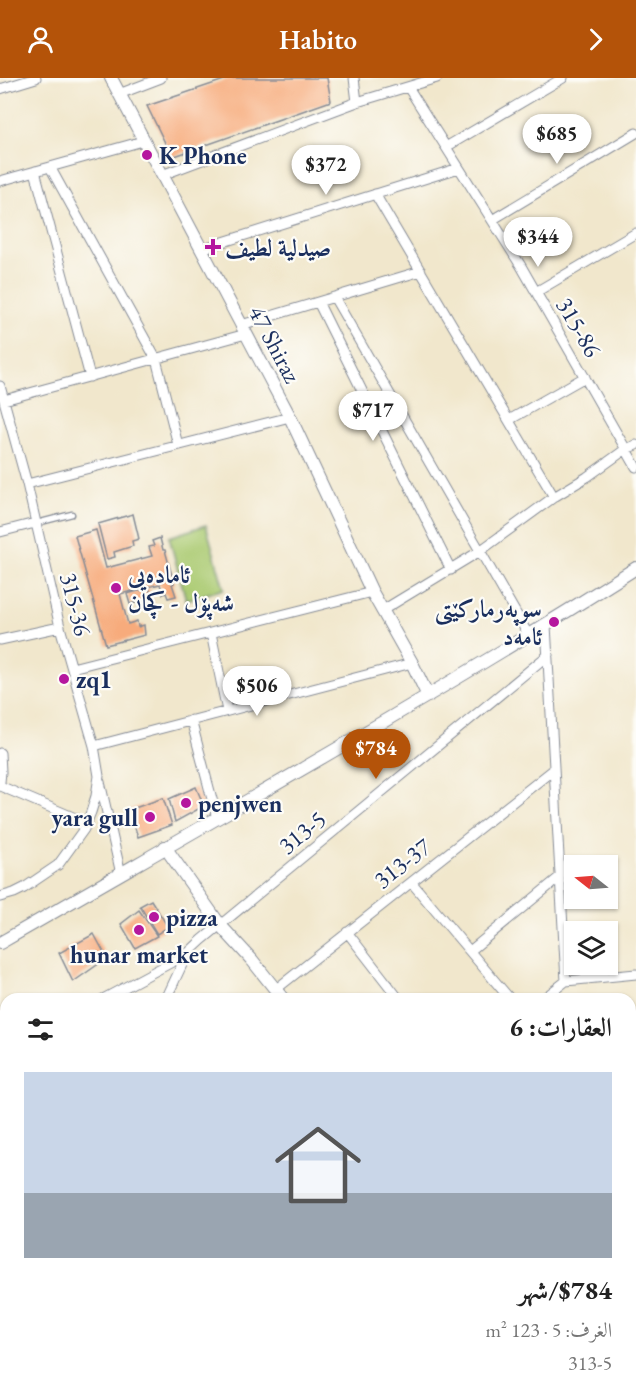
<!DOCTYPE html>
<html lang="ar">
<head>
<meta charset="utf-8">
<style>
  body { margin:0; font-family:"EB Garamond",Amiri,serif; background:#f2f2f2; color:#222; direction:rtl; height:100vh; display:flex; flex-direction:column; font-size:22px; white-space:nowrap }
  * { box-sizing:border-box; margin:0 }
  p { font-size:20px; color:#767676 }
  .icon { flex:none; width:33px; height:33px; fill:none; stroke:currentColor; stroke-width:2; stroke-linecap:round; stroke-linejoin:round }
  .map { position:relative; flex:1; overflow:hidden; direction:ltr }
  .sheet { position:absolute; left:0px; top:915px; width:636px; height:404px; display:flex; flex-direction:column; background:#fff; border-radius:18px 18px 0 0; box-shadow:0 2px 4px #0004; direction:rtl }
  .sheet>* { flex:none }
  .needle { width:39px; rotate:287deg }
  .tools { position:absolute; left:564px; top:777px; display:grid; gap:12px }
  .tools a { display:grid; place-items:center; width:54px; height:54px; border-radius:0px; background:#fff; box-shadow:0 2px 4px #0004; font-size:30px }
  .price { position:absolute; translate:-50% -51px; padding:0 14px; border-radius:21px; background:#fff; color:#222; font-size:20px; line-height:39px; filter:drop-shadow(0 2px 3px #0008) }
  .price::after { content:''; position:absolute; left:50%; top:36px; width:18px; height:14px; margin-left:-9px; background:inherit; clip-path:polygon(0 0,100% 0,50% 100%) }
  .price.current { background:#b45309; color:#fff }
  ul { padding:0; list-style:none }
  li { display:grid; align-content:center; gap:12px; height:318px; padding:0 24px }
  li+li { border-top:2px solid #e0e0e0 }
  li span { display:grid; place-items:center; height:186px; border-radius:0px; color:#555 }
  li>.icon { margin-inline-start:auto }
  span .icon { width:108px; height:108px; fill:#fffc; stroke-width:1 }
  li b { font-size:26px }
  h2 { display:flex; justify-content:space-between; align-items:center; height:72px; padding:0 24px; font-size:26px }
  header { display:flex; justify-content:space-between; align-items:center; height:78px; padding:0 24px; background:#b45309; color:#fff; font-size:27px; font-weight:600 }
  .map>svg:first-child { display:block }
</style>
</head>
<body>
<header><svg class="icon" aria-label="forward" viewBox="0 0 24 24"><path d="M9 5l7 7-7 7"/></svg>Habito<svg class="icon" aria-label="person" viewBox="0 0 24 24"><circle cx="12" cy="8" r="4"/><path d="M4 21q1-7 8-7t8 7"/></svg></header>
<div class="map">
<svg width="636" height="1318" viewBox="0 0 636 1318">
  <rect width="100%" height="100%" fill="#fdfcf7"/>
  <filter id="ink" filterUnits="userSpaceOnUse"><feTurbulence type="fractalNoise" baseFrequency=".0167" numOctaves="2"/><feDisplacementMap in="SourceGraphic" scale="12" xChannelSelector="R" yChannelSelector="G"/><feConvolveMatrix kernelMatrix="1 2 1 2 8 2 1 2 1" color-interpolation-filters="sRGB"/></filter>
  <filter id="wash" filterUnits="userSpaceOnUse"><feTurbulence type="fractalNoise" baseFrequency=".008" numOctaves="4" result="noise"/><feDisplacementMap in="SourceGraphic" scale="24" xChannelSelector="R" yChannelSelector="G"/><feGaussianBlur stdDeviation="1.35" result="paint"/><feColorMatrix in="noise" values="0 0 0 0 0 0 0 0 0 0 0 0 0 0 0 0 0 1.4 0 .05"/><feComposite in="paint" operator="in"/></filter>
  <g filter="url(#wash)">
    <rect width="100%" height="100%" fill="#f1e7cc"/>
    <path fill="#aaca71" stroke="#627c68" stroke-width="1.5" d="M206 447 224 511 186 522 169 459Z"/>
    <g id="blocks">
      <path fill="#f7ab7c" d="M230 0H327L331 23 172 79 147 28Z
        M133 436 139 461 132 463 133 468 114 474 115 479 107 481 98 446Z
        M96 452 106 490 152 478 149 469 154 468 152 463 160 460 163 472H165L174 505 172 506 176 518 168 520 166 515 163 516 160 506 120 516 128 546 137 543 138 549 144 547 145 557 106 567 75 458Z
        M149 510 154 527 145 529 144 523 130 526 127 516Z
        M196 709 204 728 175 744 169 721Z
        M163 720 172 747 138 759 129 732Z
        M151 822 168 849 157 856 140 828Z
        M139 832 157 858 135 870 121 846Z
        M94 856 107 880 73 904 59 875Z"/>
    </g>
  </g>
  <g filter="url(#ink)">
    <use href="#blocks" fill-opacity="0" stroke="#868b95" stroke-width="1.5"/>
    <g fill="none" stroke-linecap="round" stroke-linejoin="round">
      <g stroke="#868b95" stroke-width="7">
        <path id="lane" d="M37 445 72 436"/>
      </g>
      <g stroke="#868b95" stroke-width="11">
        <path id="street" d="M354 0 357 24
          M408 9 521 188 636 389
          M0 11 36 0
          M119 16 161 0
          M446 69 563 0
          M50 89 156 281 178 367
          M35 93 90 299
          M162 97 357 24 437 0
          M0 103 143 63
          M375 116 554 419
          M492 142 636 55
          M201 171 459 90
          M536 214 636 155
          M334 219 529 558
          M318 224 451 492
          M241 247 421 193
          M0 308 27 406 60 549 94 668 99 698 96 718 91 734 84 751 58 787 24 810 14 815 0 819
          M4 322 246 256
          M509 342 585 299
          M27 406 290 339
          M0 454 35 445
          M383 532 480 473 554 419 587 399 626 371 636 367
          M546 547 566 903
          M211 555 227 633
          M0 562 60 549
          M72 590 372 514
          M191 642 217 740
          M94 668 412 585
          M0 675 1 694 0 704
          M100 704 121 796
          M0 708 87 745
          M412 805 510 921
          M347 854 399 921
          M470 873 561 798
          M275 912 553 692
          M103 921 187 876
          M166 921 187 876 202 862 548 577
          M543 921 566 903 636 896
          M630 966 636 961
          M0 980 6 976
          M0 1225 6 1223
          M630 1285 636 1279
          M100 1312 101 1318
          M229 1312V1318
          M324 1312 325 1318
          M414 1312 415 1318
          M550 1312 552 1318
          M628 1312 629 1318
          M0 1316 15 1312
          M478 1318 498 1312"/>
      </g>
      <g stroke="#868b95" stroke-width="14">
        <path id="secondary" d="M111 0 290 339 372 514 412 585 428 618
          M165 769 220 847 252 882 283 921
          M0 865C213 742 428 622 636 490
          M0 1068 6 1076
          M188 1312 190 1318
          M597 1312 602 1318"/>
      </g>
      <use href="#lane" stroke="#fff" stroke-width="4.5"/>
      <use href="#street" stroke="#fff" stroke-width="9"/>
      <use href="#secondary" stroke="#fff" stroke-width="12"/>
    </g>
  </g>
  <g fill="#b5179e" stroke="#fdfcf7" stroke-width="2">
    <circle cx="147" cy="77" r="6"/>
    <path d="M210 160h6v6h6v6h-6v6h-6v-6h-6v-6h6z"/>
    <circle cx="116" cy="510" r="6"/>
    <circle cx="554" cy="544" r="6"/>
    <circle cx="64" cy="601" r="6"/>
    <circle cx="186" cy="725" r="6"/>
    <circle cx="150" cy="739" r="6"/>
    <circle cx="154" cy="839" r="6"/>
    <circle cx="139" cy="852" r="6"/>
  </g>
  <g text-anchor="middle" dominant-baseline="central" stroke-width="4.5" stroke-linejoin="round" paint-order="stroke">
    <g font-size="24" font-weight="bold" fill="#1b2f5e" stroke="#fdfcf7" text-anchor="start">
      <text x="159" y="77">K Phone</text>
      <text x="225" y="169">صیدلیة لطیف</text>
      <text x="128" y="496">ئامادەیی<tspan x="128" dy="28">شەپۆل - کچان</tspan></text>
      <text x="542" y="530" text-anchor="end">سوپەرمارکێتی<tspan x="542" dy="28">ئامەد</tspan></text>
      <text x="76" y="601">zq1</text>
      <text x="198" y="725">penjwen</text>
      <text x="138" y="739" text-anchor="end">yara gull</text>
      <text x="166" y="839">pizza</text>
      <text x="139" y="876" text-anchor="middle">hunar market</text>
    </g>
    <g font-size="24" fill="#1b2f5e" stroke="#fdfcf7">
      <text transform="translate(579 249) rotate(60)">315-86</text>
      <text transform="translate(275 266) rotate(62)">47 Shiraz</text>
      <text transform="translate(76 526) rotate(76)">315-36</text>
      <text transform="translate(302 754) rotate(-39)">313-5</text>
      <text transform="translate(402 785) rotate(-38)">313-37</text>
    </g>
  </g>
</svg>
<div class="tools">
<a><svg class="needle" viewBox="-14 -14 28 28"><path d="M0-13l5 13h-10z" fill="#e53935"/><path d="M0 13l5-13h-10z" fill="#767676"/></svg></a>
<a><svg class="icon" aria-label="layers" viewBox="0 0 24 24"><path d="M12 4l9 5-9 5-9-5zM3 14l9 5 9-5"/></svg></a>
</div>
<b class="price" style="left:557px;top:87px">$685</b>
<b class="price" style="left:326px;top:118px">$372</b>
<b class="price" style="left:538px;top:190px">$344</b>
<b class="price" style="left:373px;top:364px">$717</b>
<b class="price" style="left:257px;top:639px">$506</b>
<b class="price current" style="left:376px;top:702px">$784</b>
<section class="sheet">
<h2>العقارات: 6<svg class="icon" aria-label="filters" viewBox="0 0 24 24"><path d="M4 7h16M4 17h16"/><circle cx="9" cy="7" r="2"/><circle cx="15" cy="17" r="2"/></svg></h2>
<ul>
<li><span style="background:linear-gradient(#c9d6e8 65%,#9aa5b1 0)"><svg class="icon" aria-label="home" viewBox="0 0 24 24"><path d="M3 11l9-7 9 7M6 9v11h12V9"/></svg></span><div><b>$784/شهر</b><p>الغرف: 5 · 123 m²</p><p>313-5</p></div></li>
</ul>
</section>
</div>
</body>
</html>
